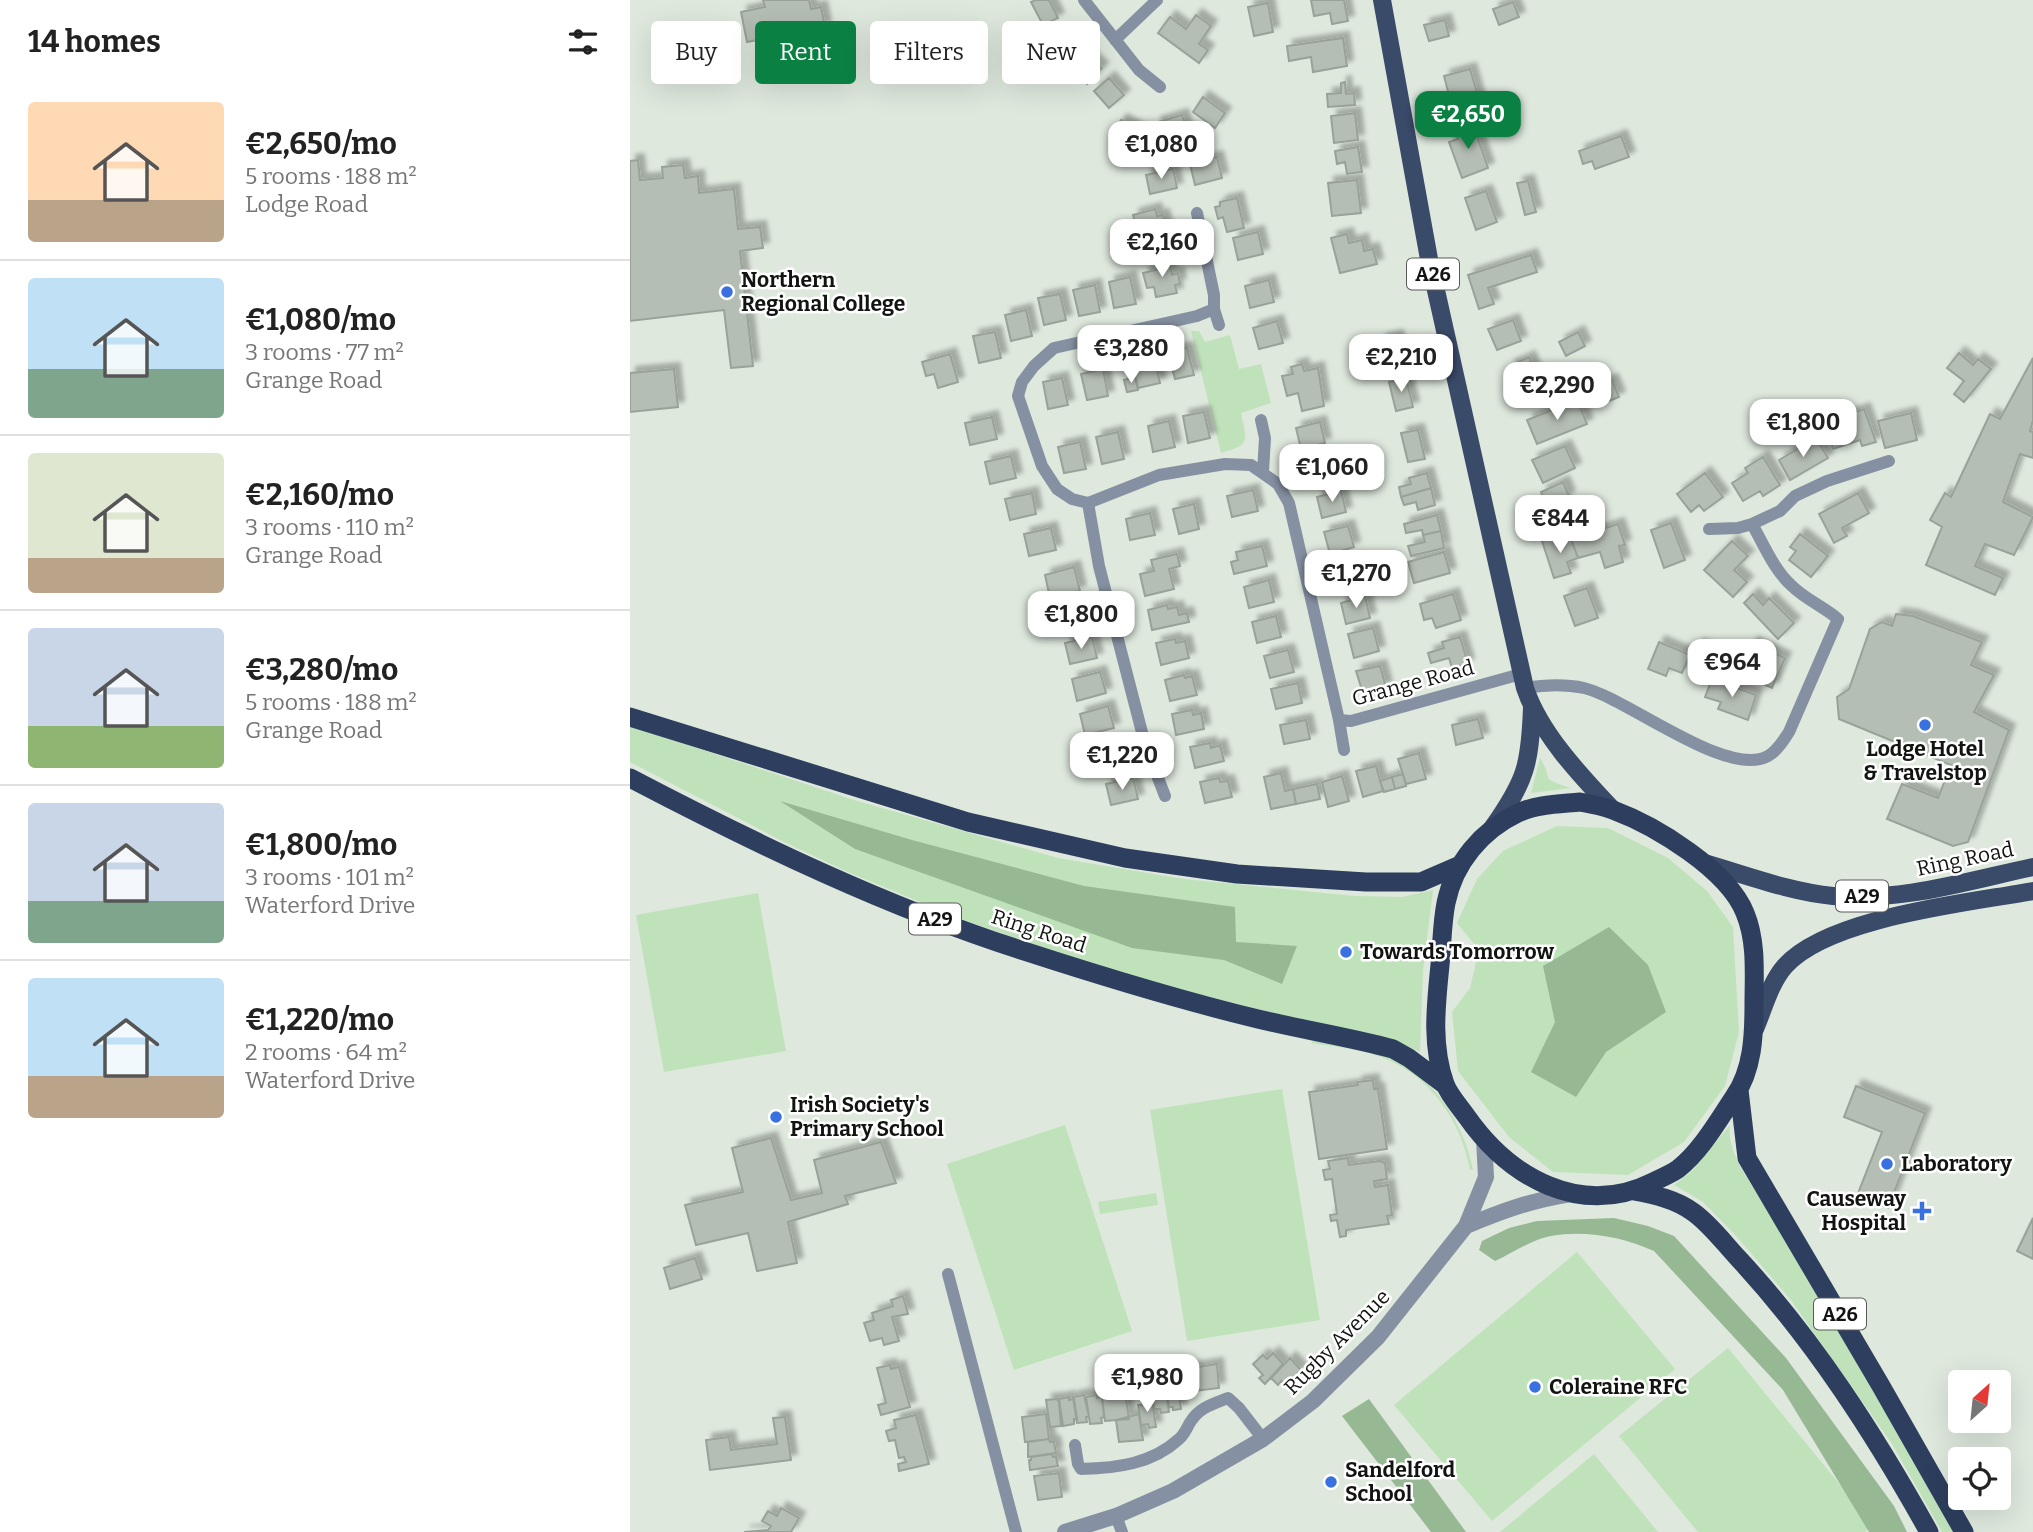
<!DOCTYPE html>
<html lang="en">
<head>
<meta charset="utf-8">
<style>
  body { margin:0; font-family:Bitter,serif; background:#f2f2f2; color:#222; height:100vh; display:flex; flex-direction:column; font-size:26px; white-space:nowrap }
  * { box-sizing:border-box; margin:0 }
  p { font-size:23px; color:#767676 }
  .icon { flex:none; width:38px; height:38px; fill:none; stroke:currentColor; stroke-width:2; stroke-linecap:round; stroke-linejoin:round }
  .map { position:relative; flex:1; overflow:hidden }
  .sheet { display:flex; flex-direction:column; background:#fff; width:630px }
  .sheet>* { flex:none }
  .guide { position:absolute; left:21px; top:21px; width:665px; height:63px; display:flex; gap:14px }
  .needle { width:46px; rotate:27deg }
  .tools { position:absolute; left:1318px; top:1370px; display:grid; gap:14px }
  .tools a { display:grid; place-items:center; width:63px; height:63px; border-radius:7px; background:#fff; box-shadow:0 7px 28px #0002; font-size:35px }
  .price { position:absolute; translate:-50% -60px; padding:0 16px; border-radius:14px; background:#fff; color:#222; font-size:23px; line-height:46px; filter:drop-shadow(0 2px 4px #0008) }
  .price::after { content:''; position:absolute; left:50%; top:42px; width:21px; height:16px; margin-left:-10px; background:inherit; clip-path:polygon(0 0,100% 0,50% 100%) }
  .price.selected { background:#0b8043; color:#fff }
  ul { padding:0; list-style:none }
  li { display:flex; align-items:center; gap:21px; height:175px; padding:0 28px }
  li+li { border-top:2px solid #e0e0e0 }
  li span { display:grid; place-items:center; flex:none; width:196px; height:140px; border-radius:7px; color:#555 }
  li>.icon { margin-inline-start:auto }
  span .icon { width:84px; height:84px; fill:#fffc; stroke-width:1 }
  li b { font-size:30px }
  h2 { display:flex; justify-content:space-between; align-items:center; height:84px; padding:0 28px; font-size:30px }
  .pill { padding:0 24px; border-radius:7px; background:#fff; box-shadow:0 7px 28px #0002; font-size:24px; line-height:63px }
  .pill.selected { background:#0b8043; color:#fff }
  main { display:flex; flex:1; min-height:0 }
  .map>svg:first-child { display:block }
</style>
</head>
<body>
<main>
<section class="sheet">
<h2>14 homes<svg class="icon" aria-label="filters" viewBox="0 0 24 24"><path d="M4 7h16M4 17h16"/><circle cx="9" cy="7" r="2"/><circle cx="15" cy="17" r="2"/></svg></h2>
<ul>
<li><span style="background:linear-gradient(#ffd9b3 70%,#b9a48a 0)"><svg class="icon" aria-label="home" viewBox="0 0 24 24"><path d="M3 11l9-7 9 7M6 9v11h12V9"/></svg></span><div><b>€2,650/mo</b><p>5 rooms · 188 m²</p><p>Lodge Road</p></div></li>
<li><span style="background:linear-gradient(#bfe0f5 65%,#7fa58c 0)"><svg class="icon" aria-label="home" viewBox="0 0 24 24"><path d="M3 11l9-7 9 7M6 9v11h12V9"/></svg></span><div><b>€1,080/mo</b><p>3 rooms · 77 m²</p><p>Grange Road</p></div></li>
<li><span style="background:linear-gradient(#dfe7d0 75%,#b9a48a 0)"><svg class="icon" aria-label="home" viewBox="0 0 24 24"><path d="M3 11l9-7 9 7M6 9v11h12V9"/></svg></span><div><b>€2,160/mo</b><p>3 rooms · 110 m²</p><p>Grange Road</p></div></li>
<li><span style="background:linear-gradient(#c9d6e8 70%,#8fb573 0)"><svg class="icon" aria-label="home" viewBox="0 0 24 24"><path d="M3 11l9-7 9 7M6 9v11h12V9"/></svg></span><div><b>€3,280/mo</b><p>5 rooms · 188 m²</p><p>Grange Road</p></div></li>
<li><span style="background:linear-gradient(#c9d6e8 70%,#7fa58c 0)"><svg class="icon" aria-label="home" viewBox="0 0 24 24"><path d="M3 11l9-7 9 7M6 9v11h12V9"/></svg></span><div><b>€1,800/mo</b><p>3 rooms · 101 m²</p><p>Waterford Drive</p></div></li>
<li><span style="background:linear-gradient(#bfe0f5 70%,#b9a48a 0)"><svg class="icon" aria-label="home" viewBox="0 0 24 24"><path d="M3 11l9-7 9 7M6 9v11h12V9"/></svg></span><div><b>€1,220/mo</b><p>2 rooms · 64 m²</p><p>Waterford Drive</p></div></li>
</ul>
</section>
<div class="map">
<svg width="1403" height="1532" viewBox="0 0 1403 1532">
  <defs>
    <filter id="shadow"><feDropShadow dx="6" dy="-6" stdDeviation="2" flood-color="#0004"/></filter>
  </defs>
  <rect width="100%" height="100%" fill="#dee8dd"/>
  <path fill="#c0e2bb" d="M561 331H569L575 342 600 335 609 369 631 364 641 403 611 413C617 441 621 445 591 453Z
    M0 726 224 800 428 858 554 879 724 896 772 897 803 890 793 971 790 1052 759 1038 656 1016 528 984 429 953 331 919 220 873 154 842 0 762Z
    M910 758C925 782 907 777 941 788L901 793Z
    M927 826 978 828 1038 858 1077 891 1103 927 1109 1032 1095 1086 1054 1142 998 1175 923 1172 879 1137 828 1071 822 1012 840 988 849 950 827 923 847 879 873 851Z
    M128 893 156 1051 34 1072 6 915Z
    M682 1041C707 1045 734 1048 757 1057 804 1075 834 1124 843 1170H840C832 1123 801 1077 756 1059 733 1049 707 1047 682 1043Z
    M652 1089 690 1320 557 1341 520 1110Z
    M435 1125 502 1331 384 1370 317 1164Z
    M1100 1125C1095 1153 1127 1191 1141 1215 1206 1318 1264 1426 1324 1532H1312L1262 1444 1160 1299 1107 1237 1073 1202 1044 1185 1062 1171Z
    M526 1193 528 1205 470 1214 468 1202Z
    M947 1252 1045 1369 862 1521 764 1405Z
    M1098 1348 1243 1525 1235 1532H1068L989 1436Z
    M964 1454 1028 1532H870Z"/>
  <path fill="#96b892" d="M150 801 282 840 454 886 605 907 606 942 667 946 652 984 594 960 502 948 225 849Z
    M979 927 1018 965 1036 1012 976 1052 946 1097 901 1072 925 1022 913 966Z
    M984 1218 1018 1226 1044 1236 1156 1358 1264 1506 1277 1532H1239L1153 1390 1024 1251C992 1237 956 1230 921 1236 903 1239 882 1253 865 1261L849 1250 852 1241 879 1228 907 1221Z
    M739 1399 836 1532H801L712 1416Z"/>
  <path fill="#b5beb4" stroke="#99a298" stroke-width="2" filter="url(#shadow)" d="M133 0H179L181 9 191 7 195 27 117 42 111 12 135 7Z
    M406 0H419L428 18 413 25 401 2Z
    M681 0H714L718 21 702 24 700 13 684 16Z
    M883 2 889 17 869 25 863 9Z
    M638 3 643 32 624 36 618 7Z
    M566 15 581 26 569 44 578 50 569 63 528 33 540 17 556 29Z
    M815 20 819 36 799 41 794 25Z
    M434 34 445 47 431 58 421 45Z
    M713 38 717 66 683 72 681 57 659 61 657 46Z
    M453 50 472 68 457 84 438 66Z
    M840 69 849 100 822 107 814 76Z
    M479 78 494 95 479 108 464 91Z
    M715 82 716 94 724 93 725 105 698 107 697 94 711 93V83Z
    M573 97 595 113 585 128 563 112Z
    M725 113 728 140 704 143 701 116Z
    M552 115 559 135 531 144 525 123Z
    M491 120 513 132 505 148 482 135Z
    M842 122 858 168 832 178 819 142 828 139 824 128Z
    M991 136 999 157 965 169 962 161 953 164 949 151Z
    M728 147 732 172 717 174 715 162 707 164 705 151Z
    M587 157 592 178 565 185 560 164Z
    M8 160 10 180 33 178 32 167 53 165 55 178 68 176 69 193 104 189 108 229 130 227 133 248 110 251 123 366 101 368 94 310 0 321V161Z
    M543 169 547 188 520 194 516 175Z
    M727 180 731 213 702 216 698 183Z
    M898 181 906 212 895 215 887 183Z
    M856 191 867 222 846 230 835 198Z
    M607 198 614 228 597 232 593 217 588 219 585 207 590 206V202Z
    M525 209 527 216 533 215 541 249 525 253 523 241 509 243 507 236 517 232 515 225 506 227 503 215Z
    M628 232 633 254 608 260 603 238Z
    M717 234 719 243 732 240 734 251 743 249 747 264 710 273 701 238Z
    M901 255 907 272 858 288 864 304 849 309 838 275Z
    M538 256 542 275 548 273 550 284 545 285 547 293 526 297 524 287 517 288 513 273 530 269 527 259Z
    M500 277 506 304 484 308 479 282Z
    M639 280 644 302 620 308 615 286Z
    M465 285 470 312 449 316 443 290Z
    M430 294 436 320 414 325 408 298Z
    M396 310 402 336 381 341 375 315Z
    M883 320 891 341 867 350 858 329Z
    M647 321 653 343 629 349 623 328Z
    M365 332 371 358 349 363 343 336Z
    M948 332 955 346 936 356 929 342Z
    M767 336 774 366 757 369 750 340Z
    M557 348 564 375 545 379 538 352Z
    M1329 353 1343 365 1348 359 1361 369 1334 402 1324 394 1334 381 1317 368Z
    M320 354 328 382 308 388 304 374 296 376 292 362Z
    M524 357 530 383 508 388 502 362Z
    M899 357 909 380 922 375 927 384 893 399 879 366Z
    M1403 358V420L1400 431 1403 432V458L1390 454 1373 502 1403 517 1384 555 1355 544 1345 566 1373 578 1365 595 1296 565 1312 527 1300 520 1315 493 1321 497 1360 414 1370 419Z
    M672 364 674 371 688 368 694 406 672 411 668 393 657 396 652 376 663 374 661 367Z
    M44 369 48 407 0 412V373Z
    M473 369 478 396 457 400 451 374Z
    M505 377 508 390 497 392 494 380Z
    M432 378 438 405 418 409 413 382Z
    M776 378 783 407 766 411 759 382Z
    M982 380 989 397 967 406 960 388Z
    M947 400 957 424 907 444 897 420Z
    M1234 409 1246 442 1232 446 1230 440 1203 449 1197 432 1220 424 1217 415Z
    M574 412 580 438 558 443 553 416Z
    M1281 413 1287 440 1255 448 1248 421Z
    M362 417 367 439 340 445 335 423Z
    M539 421 545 447 523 452 518 426Z
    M690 422 695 443 671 449 666 428Z
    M788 430 795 459 778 462 771 433Z
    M488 432 494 459 472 464 466 437Z
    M1186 438 1198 458 1160 480 1149 460Z
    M450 442 456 469 434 473 428 447Z
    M935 446 945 468 913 483 902 460Z
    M381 456 386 478 360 484 355 462Z
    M703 456 708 477 683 483 678 461Z
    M1133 457 1150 485 1133 496 1130 491 1113 501 1102 483 1118 473 1115 468Z
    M797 473 801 488 771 497 769 487 781 484 779 478Z
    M1075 473 1093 497 1074 511 1069 505 1061 512 1047 494Z
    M933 482 939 496 933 499 938 511 922 518 911 492Z
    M801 488 805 505 788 510 786 502 774 505 771 497Z
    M623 490 628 511 602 517 597 496Z
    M711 491 716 512 692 518 687 497Z
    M402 493 406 514 380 520 375 499Z
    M1228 493 1239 513 1212 528 1217 536 1204 543 1189 514Z
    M564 504 569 529 549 534 543 509Z
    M520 513 525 535 500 540 496 519Z
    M807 515 811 531 793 535 792 530 776 533 774 524Z
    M1041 523 1055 560 1034 568 1021 530Z
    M988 524 995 545 989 546 993 562 975 568 970 552 948 558 941 539Z
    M718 526 724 547 700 554 694 532Z
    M421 528 426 550 399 556 394 534Z
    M811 531 814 548 781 556 778 546 795 542 793 535Z
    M1170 534 1198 556 1181 577 1159 560 1166 551 1160 547Z
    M930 535 932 542 941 539 948 558 937 562 941 573 924 578 912 541Z
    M1102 541 1118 556 1104 570 1117 582 1103 597 1074 570Z
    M632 546 637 566 604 574 601 562 608 560 606 552Z
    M814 552 820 573 784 583 778 562Z
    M547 554 550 566 539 569 544 589 515 596 510 574 524 571 521 560Z
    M726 561 732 582 708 589 702 567Z
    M444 567 450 591 420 598 415 575Z
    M639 580 644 602 619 608 614 587Z
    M957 588 968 618 945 626 934 596Z
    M823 594 831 620 806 628 802 618 794 620 790 604Z
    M1123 594 1133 605 1139 598 1164 623 1148 639 1114 603Z
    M735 596 740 618 716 624 711 603Z
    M452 602 457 624 431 630 426 608Z
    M537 605 538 609 547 607 549 615 557 613 559 622 522 630 518 610Z
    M1266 614 1283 616 1352 642 1341 665 1364 675 1344 712 1379 730 1338 842 1323 846 1257 819 1272 784 1308 798 1321 765 1209 719 1207 697 1219 689 1240 629 1252 622 1262 626Z
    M646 616 651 637 627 643 622 622Z
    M743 628 749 651 724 658 718 634Z
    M462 637 467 658 440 664 435 643Z
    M830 637 838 664 822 668 819 658 801 663 798 653 814 648 812 642Z
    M545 639 546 643 555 641 559 658 531 665 526 643Z
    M1029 642 1060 655 1052 673 1039 668 1036 676 1018 669Z
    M1122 643 1155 658 1142 688 1108 673Z
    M1068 645 1086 653 1077 673 1059 664Z
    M658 650 664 672 640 678 634 656Z
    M750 666 756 687 745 690 747 697 735 700 726 671Z
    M470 672 476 693 447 701 442 679Z
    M554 675 555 678 562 676 567 695 540 701 535 680Z
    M1082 679 1126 695 1118 720 1088 709 1091 702 1075 697Z
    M668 683 672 703 646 709 641 689Z
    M478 706 484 728 455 735 450 714Z
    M562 710 563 715 571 713 574 729 546 735 542 714Z
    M848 719 853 738 826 745 822 725Z
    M676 720 680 739 654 744 650 725Z
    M493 742 499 764 472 771 467 749Z
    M580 743 581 748 590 745 594 761 565 768 560 747Z
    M789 753 796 779 776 784 768 759Z
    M746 766 753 791 733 797 726 771Z
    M651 773 655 791 663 789 666 804 641 809 634 777Z
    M773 774 776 786 765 789 762 777Z
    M712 776 719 801 698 807 692 782Z
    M762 777 765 789 754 792 750 781Z
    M503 778 508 799 481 805 476 784Z
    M589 778 590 782 598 781 602 797 575 803 570 782Z
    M687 784 690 799 666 804 663 789Z
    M743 1080 744 1089H748L757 1149 689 1159 679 1092 728 1085 727 1082Z
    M1226 1086 1295 1113 1258 1208 1227 1196 1252 1132 1214 1117Z
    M141 1138 161 1200 192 1193 184 1160 251 1142 266 1183 215 1196 218 1204 158 1222 167 1263 127 1271 118 1233 66 1245 55 1205 113 1192 102 1148Z
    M718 1158 719 1165 750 1161 755 1163 757 1179 744 1181 745 1187 758 1185 762 1215 757 1216 759 1224 716 1230V1236L710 1237 707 1220 701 1221 700 1215 707 1214 702 1179 695 1180 693 1170 700 1169 698 1161Z
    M1403 1218V1259L1387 1251Z
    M65 1258 72 1279 40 1289 34 1268Z
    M273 1296 278 1314 262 1317 269 1341 254 1345 252 1338 240 1341 234 1323 244 1320 242 1313 263 1306 261 1300Z
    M643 1353 653 1364 635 1384 629 1378 633 1375 623 1364 633 1355 637 1359Z
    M660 1358 671 1370 655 1385 651 1381 648 1385 641 1378Z
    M587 1364 589 1388 565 1391 562 1368Z
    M260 1365 261 1369 269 1367 280 1407 251 1415 248 1405 256 1403 247 1368Z
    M547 1383 551 1409 543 1410V1407H539L536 1387 537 1385Z
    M535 1385 539 1412 531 1413 530 1409H524L522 1390 525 1389V1387Z
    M495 1392 499 1419 475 1421 472 1397Z
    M454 1395 459 1417H456L457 1422 447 1423 443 1397Z
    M467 1395V1398L472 1397 474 1417 471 1418 472 1423 460 1424 456 1397Z
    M439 1397V1400L444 1399 447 1419H444V1424L433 1426 429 1399Z
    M427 1399 429 1402 431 1426 420 1427 416 1400Z
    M522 1400 526 1427 519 1428 518 1424 511 1425 508 1405H512V1402Z
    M416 1414 419 1439 395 1442 392 1417Z
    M509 1414 513 1440 489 1442 486 1420Z
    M286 1415 299 1464 269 1471 268 1464 276 1462 274 1457 269 1458 265 1440 259 1441 256 1431 266 1428 264 1420Z
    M155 1417 161 1460 80 1470 76 1440 99 1437 101 1450 147 1444 143 1418Z
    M419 1439 420 1442H424L426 1453 398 1457V1442Z
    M422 1454 423 1457H426L428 1466 400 1470 399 1460H401V1457Z
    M429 1473 432 1497 408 1500 404 1476Z
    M151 1508 169 1518 161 1532H114L138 1530 141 1526 132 1521 138 1511 147 1516Z"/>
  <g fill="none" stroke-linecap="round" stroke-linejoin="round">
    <path stroke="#8590a2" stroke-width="12" d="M454 0 509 70 530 87
      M485 40 527 0
      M567 213 584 295V309L567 316 424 348 404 366 392 382 388 396 412 466 427 489 442 499 458 503 529 475 595 464 621 465 648 484 659 503 709 720 721 721 891 674
      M584 309 589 325
      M631 420 635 438 633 472
      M458 503 469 566 515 744 535 796
      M1079 529 1108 528 1122 524 1150 511 1165 496 1197 481 1259 461
      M895 688C914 685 935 684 954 688 997 698 1097 779 1138 756 1147 751 1153 741 1159 732L1208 619C1194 607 1175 599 1162 586 1144 570 1134 545 1122 524
      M709 720 714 750
      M318 1274 386 1532
      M445 1445 448 1464 451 1469C487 1468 522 1464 549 1439 555 1434 557 1427 561 1421 570 1407 583 1404 598 1398L609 1408 633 1439
      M486 1516 492 1532"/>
    <path stroke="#8590a2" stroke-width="16" d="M836 1226C872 1211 902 1200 941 1194
      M435 1532 486 1516 543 1491 633 1439 683 1401 748 1337 836 1226 856 1177 854 1139"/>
    <path stroke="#3a4a69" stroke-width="18" d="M752 0 799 259 895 688C910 733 950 775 983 810
      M863 827C896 780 900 765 902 707
      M1074 863C1116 875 1160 892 1203 896 1271 902 1337 881 1403 867
      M1125 1029C1134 1008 1140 983 1155 966 1199 917 1338 903 1403 891"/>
    <path stroke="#2d3e5e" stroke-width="19" d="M0 717 338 822 495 858 607 874 736 882H791L828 866
      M0 778C126 844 259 908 394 951 471 976 549 1000 628 1019 673 1030 719 1037 763 1049L779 1058 815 1085
      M950 802C961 804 972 806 983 810 1026 826 1098 870 1115 913 1127 942 1124 974 1124 1004 1124 1035 1123 1070 1104 1097 1088 1121 1071 1151 1048 1169 1041 1174 1031 1178 1023 1182 951 1218 880 1178 837 1117 830 1107 819 1095 815 1084 801 1045 806 1005 810 965 812 945 812 923 816 903 824 863 852 830 888 813 907 804 930 804 950 802Z
      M1109 1090 1117 1158 1251 1386 1334 1532
      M1004 1191C1025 1195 1045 1199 1063 1212 1080 1224 1094 1243 1108 1258 1184 1340 1245 1435 1299 1532"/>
  </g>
  <g fill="#3971e0" stroke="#fff" stroke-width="2.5">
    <circle cx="97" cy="292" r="7"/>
    <circle cx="1295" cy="725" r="7"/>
    <circle cx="716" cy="952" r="7"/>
    <circle cx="146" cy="1117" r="7"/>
    <circle cx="1257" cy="1164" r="7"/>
    <path d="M1288.5 1200.5h7v7h7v7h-7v7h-7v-7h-7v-7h7z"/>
    <circle cx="905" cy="1387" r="7"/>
    <circle cx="701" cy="1482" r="7"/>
  </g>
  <g text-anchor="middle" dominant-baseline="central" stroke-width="5" stroke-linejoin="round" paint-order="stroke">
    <g fill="#fff" stroke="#585a58" stroke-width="2">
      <rect x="777" y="258.5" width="52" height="31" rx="5"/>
      <rect x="1206" y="880.5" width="52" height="31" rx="5"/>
      <rect x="279" y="903.5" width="52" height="31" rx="5"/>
      <rect x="1184" y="1298.5" width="52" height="31" rx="5"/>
    </g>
    <g font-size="19" font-weight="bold" fill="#111411">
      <text x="803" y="274">A26</text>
      <text x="1232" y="896">A29</text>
      <text x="305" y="919">A29</text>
      <text x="1210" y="1314">A26</text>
    </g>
    <g font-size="21" font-weight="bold" fill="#111411" stroke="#fff" text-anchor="start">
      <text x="111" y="280">Northern<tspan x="111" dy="24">Regional College</tspan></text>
      <text x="1295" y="749" text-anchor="middle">Lodge Hotel<tspan x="1295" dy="24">&amp; Travelstop</tspan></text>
      <text x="730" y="952">Towards Tomorrow</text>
      <text x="160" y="1105">Irish Society's<tspan x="160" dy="24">Primary School</tspan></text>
      <text x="1271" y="1164">Laboratory</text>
      <text x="1276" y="1199" text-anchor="end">Causeway<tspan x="1276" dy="24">Hospital</tspan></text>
      <text x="919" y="1387">Coleraine RFC</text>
      <text x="715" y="1470">Sandelford<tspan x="715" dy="24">School</tspan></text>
    </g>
    <g font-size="21" fill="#111411" stroke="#fff">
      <text transform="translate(783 683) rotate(-15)">Grange Road</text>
      <text transform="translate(1335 859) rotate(-12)">Ring Road</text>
      <text transform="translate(409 931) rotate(18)">Ring Road</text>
      <text transform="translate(707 1342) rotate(-45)">Rugby Avenue</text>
    </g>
  </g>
</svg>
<div class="tools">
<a><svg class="needle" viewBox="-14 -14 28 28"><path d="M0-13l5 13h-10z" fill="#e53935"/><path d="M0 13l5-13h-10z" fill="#767676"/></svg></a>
<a><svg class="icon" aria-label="locate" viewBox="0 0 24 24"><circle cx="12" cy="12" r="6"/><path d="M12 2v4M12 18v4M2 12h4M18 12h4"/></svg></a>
</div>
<b class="price selected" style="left:838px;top:151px">€2,650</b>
<b class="price" style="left:531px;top:181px">€1,080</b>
<b class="price" style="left:532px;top:279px">€2,160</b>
<b class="price" style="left:501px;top:385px">€3,280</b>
<b class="price" style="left:771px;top:394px">€2,210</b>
<b class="price" style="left:927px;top:422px">€2,290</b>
<b class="price" style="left:1173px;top:459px">€1,800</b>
<b class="price" style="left:702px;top:504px">€1,060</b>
<b class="price" style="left:930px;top:555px">€844</b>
<b class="price" style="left:726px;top:610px">€1,270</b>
<b class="price" style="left:451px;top:651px">€1,800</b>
<b class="price" style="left:1102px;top:699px">€964</b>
<b class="price" style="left:492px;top:792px">€1,220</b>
<b class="price" style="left:517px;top:1414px">€1,980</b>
<div class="guide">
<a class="pill">Buy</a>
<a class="pill selected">Rent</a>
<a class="pill">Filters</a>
<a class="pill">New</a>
</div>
</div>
</main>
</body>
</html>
